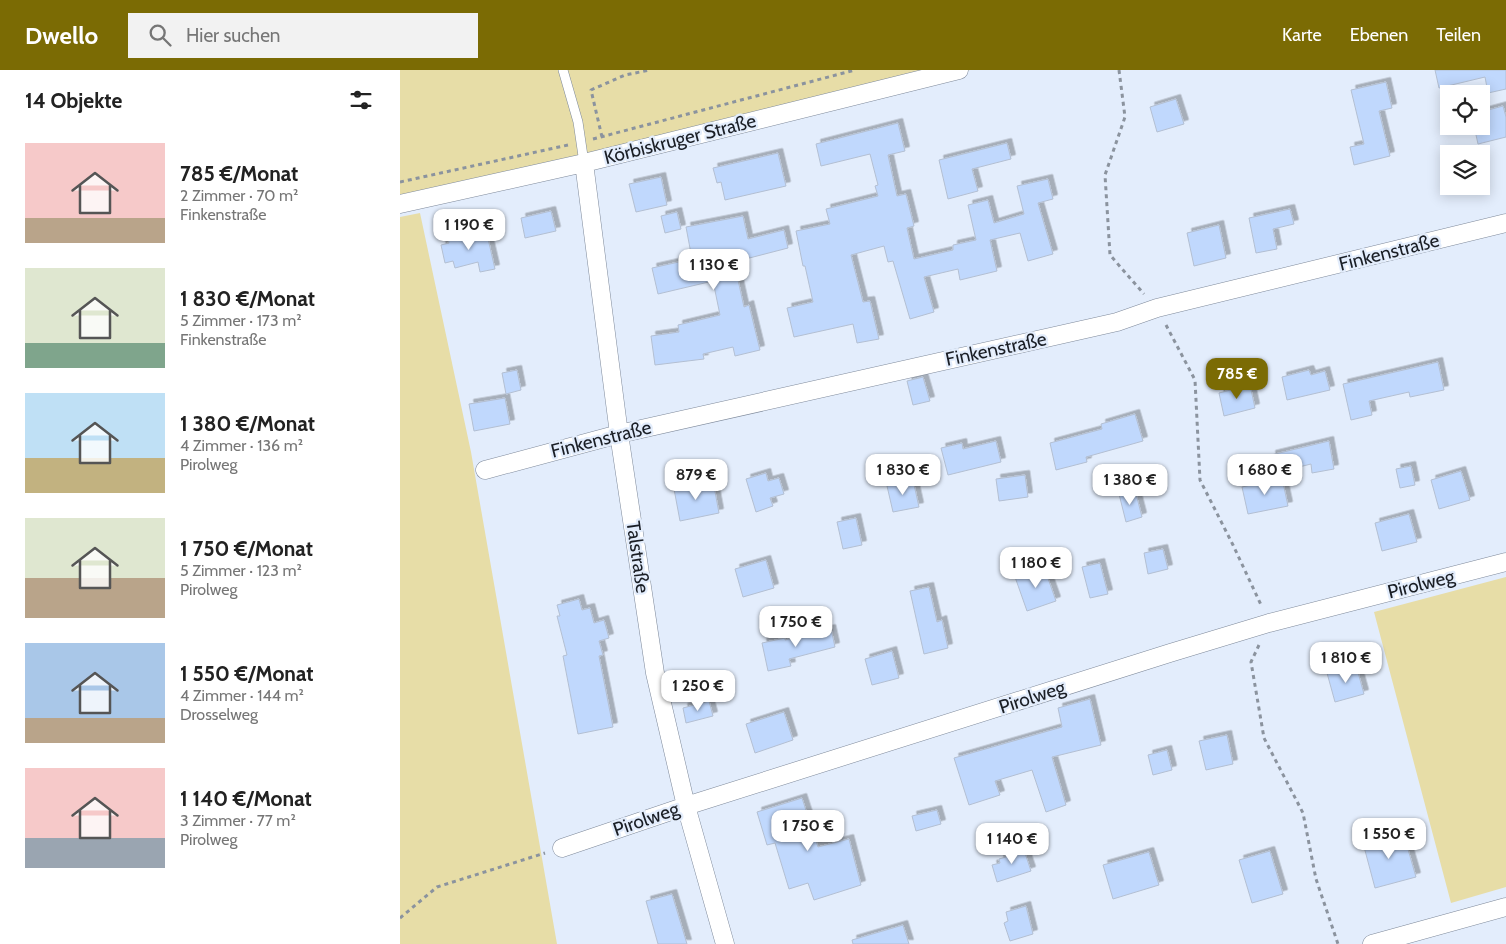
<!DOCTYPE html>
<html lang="de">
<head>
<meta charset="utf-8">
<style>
  body { margin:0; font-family:Cabin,sans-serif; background:#f2f2f2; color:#222; height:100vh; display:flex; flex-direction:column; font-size:19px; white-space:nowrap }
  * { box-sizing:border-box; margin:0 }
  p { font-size:16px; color:#767676 }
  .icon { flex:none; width:28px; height:28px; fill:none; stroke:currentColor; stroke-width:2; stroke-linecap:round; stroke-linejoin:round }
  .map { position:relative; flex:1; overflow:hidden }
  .details { display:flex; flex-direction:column; background:#fff; width:400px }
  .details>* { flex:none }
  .controls { position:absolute; left:1040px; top:15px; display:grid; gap:10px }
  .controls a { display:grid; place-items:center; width:50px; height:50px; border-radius:0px; background:#fff; box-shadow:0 2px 12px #0003; font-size:25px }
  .price { position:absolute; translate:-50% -42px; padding:0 11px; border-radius:10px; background:#fff; color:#222; font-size:16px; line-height:32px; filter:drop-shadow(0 1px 2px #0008) }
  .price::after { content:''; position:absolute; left:50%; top:30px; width:15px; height:11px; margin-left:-8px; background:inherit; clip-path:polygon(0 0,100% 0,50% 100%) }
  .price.current { background:#7b6b04; color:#fff }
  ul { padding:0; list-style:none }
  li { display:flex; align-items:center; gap:15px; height:125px; padding:0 25px }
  li span { display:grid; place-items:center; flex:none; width:140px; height:100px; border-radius:0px; color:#555 }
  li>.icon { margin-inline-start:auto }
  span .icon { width:60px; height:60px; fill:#fffc; stroke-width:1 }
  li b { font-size:21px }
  h2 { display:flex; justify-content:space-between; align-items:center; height:60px; padding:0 25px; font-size:21px }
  header { display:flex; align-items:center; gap:30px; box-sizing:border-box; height:70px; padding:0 25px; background:#7b6b04; color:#fff }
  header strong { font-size:24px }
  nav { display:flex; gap:28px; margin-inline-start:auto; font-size:18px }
  .search { width:350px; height:45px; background:#f2f2f2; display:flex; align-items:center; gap:12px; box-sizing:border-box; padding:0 18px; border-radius:0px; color:#767676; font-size:19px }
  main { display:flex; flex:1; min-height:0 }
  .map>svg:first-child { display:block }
</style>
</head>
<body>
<header>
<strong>Dwello</strong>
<div class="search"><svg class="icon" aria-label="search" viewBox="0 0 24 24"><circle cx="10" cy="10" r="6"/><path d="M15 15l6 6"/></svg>Hier suchen</div>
<nav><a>Karte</a><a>Ebenen</a><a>Teilen</a></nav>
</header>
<main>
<section class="details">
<h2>14 Objekte<svg class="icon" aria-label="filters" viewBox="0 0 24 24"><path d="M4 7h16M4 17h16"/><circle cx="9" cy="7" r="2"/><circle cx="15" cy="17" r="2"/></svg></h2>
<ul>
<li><span style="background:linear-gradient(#f6c9c9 75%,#b9a48a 0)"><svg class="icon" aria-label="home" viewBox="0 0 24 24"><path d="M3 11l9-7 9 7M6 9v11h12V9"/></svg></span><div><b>785 €/Monat</b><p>2 Zimmer · 70 m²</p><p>Finkenstraße</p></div></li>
<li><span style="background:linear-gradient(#dfe7d0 75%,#7fa58c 0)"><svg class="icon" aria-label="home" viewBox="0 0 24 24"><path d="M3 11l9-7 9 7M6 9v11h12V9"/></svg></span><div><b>1 830 €/Monat</b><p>5 Zimmer · 173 m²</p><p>Finkenstraße</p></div></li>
<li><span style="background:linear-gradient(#bfe0f5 65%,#c2b280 0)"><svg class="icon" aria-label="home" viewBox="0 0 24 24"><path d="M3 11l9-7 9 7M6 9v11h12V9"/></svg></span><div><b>1 380 €/Monat</b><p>4 Zimmer · 136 m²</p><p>Pirolweg</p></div></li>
<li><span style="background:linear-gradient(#dfe7d0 60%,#b9a48a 0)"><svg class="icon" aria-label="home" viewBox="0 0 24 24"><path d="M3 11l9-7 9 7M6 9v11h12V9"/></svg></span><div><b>1 750 €/Monat</b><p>5 Zimmer · 123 m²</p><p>Pirolweg</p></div></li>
<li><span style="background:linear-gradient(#a9c7e8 75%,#b9a48a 0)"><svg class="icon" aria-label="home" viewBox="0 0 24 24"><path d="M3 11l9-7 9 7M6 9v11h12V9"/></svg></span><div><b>1 550 €/Monat</b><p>4 Zimmer · 144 m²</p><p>Drosselweg</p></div></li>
<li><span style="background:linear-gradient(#f6c9c9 70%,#9aa5b1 0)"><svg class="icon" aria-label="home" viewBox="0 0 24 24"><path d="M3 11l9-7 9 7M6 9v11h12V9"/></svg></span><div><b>1 140 €/Monat</b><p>3 Zimmer · 77 m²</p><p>Pirolweg</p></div></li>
</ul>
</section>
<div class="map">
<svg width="1106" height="874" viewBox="0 0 1106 874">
  <defs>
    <filter id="shadow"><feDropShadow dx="4.5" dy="-4.5" stdDeviation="0" flood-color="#0004"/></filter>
  </defs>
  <rect width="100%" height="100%" fill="#e3edfc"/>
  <path fill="#e7dda7" d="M0 0H570L0 135Z
    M20 143 71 382 157 874H0V147Z
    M1106 507V817L1051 833 974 542Z"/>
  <path fill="#c0d8fd" stroke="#b3bfd2" filter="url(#shadow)" d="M1035 0H1106V19L1088 23 1085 7 1039 18Z
    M986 12 992 38 979 41 990 86 954 95 950 77 964 74 951 20Z
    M776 29 784 54 757 62 750 37Z
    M1103 36 1106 47V67L1078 74 1074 56H1081V42Z
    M498 53 505 81 488 85 497 126 506 124 514 156 507 158 514 189 553 180V175L576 170 568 135 588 130 594 153 624 144 617 116 648 109 653 129 638 133 653 184 628 191 620 163 590 170 597 201 560 210 558 199 524 207 534 242 510 249 493 191 488 192 484 176 451 185 463 232 470 231 479 269 457 273 453 254 394 267 387 238 413 232 405 196H403L396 161 430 154 426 139 478 126 475 116 478 115 470 84 421 96 416 74Z
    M607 73 611 89 572 99 578 121 548 129 539 90Z
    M378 83 386 116 325 130 321 112 317 113 313 98Z
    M261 107 267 135 236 142 229 114Z
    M890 139 894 154 873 159 877 179 856 183 849 148Z
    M151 141 156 161 125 168 121 148Z
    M277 142 281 159 265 163 261 146Z
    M343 146 348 169 384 160 388 178 334 192 344 237 349 235 360 280 335 286 333 277 303 284 304 289 255 295 251 266 279 262 278 255 320 245 313 211 258 224 252 198 292 189 286 157Z
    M819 155 826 188 794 196 787 163Z
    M86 160 95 199 80 202 78 192 55 198 53 191 45 193 41 175 49 173 48 168Z
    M1038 292 1044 320 1010 327 1009 322 969 331 972 345 951 350 943 314Z
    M117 300 121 320 106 324 102 303Z
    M909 300 911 305 925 301 930 320 887 330 882 307Z
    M523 307 530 331 513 335 507 311Z
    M850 315 855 338 824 346 819 323Z
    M105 328 110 354 74 361 69 334Z
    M735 344 743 371 686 387 687 392 656 400 650 373 702 359 701 354Z
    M596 371 601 392 548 405 541 378 562 373 563 379Z
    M929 371 934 399 912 403 911 394 875 403 871 385Z
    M1011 396 1015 415 1000 418 996 399Z
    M1061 401 1070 430 1039 439 1031 410Z
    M366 403 368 411 379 408 384 424 370 428 373 436 356 442 346 409Z
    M625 405 628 427 599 431 596 409Z
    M882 408 888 436 848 444 842 417Z
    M513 410 519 437 493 442 487 416Z
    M313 411 319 443 280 451 274 419Z
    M735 420 742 447 726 452 719 424Z
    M1009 444 1017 472 982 481 975 453Z
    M456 448 462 475 443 479 437 452Z
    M763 479 768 499 748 504 744 483Z
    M366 490 374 518 343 527 335 499Z
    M700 493 708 524 690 528 682 497Z
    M644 497 656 531 627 541 615 507Z
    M529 517 537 552 542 550 548 578 524 584 510 521Z
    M179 529 182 540 190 538 194 553 204 550 209 568 199 571 203 585 199 586 213 657 178 664 163 586 167 585 157 546H160L157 535Z
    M431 559 435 577 389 589 391 596 368 601 362 573 385 568V570Z
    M492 581 499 608 472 615 465 589Z
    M956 595 964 624 935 632 927 603Z
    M690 629 701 675 652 687 666 735 646 742 632 700 595 711 600 725 569 735 554 688 662 657 658 638Z
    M309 631 313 646 286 653 283 638Z
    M384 642 393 670 355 683 346 654Z
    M827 665 833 694 806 700 799 671Z
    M767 680 772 700 753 705 748 685Z
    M402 728 418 777 449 769 461 815 414 830 408 813 389 819 375 773 367 775 357 742Z
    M537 740 541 754 516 761 512 746Z
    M1003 762 1016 807 975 818 963 773Z
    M623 777 631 801 597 812 592 795 600 793 599 789 606 787 604 783Z
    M870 781 883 824 852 833 839 790Z
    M749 782 759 815 713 829 703 795Z
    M272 824 287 874H258L246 831Z
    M626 836 633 864 610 871 604 853 608 851 606 842Z
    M503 855 509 874H453L452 870Z"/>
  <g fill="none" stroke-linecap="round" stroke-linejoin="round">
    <g stroke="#7e899a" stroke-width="10">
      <path id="lane" d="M163 0 178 52 184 93"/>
    </g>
    <g stroke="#7e899a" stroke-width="19">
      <path id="street" d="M184 93 219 364 255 603 286 736 325 874
        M0 134 184 93 559 0
        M85 400 219 364 717 252 757 238 1106 153
        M162 778 286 736 770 583 869 553 1106 492
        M972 874 1106 837"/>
    </g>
    <path stroke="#8b939e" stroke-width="3" stroke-dasharray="4 4" stroke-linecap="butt" d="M719 0 725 47 705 105 710 185 744 224
      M202 67 191 20 225 5 250 0
      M193 69 455 0
      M0 112 168 75
      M766 255 795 310 800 410 833 475 862 537
      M859 575 851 592 864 668 903 743 916 809 938 874
      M0 848 37 817 145 783"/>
    <use href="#lane" stroke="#fff" stroke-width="9"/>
    <use href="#street" stroke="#fff" stroke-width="18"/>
  </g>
  <g text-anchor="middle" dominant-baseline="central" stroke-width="4.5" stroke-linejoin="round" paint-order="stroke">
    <g font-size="19" fill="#1a1e25" stroke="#e3edfc">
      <text transform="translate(280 69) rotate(-14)">Körbiskruger Straße</text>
      <text transform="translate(989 182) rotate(-14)">Finkenstraße</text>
      <text transform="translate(596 279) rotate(-12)">Finkenstraße</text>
      <text transform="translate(201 369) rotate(-14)">Finkenstraße</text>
      <text transform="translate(238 487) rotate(82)">Talstraße</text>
      <text transform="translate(1021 514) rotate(-14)">Pirolweg</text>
      <text transform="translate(632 627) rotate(-18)">Pirolweg</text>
      <text transform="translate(246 749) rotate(-19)">Pirolweg</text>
    </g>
  </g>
</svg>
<div class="controls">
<a><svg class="icon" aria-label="locate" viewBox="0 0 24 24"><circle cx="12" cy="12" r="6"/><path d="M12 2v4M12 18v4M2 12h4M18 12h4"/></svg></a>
<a><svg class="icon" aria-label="layers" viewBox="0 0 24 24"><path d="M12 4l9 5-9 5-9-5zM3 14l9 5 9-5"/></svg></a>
</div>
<b class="price" style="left:69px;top:181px">1 190 €</b>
<b class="price" style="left:314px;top:221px">1 130 €</b>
<b class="price current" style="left:837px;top:330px">785 €</b>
<b class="price" style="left:503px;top:426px">1 830 €</b>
<b class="price" style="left:865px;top:426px">1 680 €</b>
<b class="price" style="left:296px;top:431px">879 €</b>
<b class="price" style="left:730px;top:436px">1 380 €</b>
<b class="price" style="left:636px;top:519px">1 180 €</b>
<b class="price" style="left:396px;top:578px">1 750 €</b>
<b class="price" style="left:946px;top:614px">1 810 €</b>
<b class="price" style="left:298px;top:642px">1 250 €</b>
<b class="price" style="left:408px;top:782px">1 750 €</b>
<b class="price" style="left:989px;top:790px">1 550 €</b>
<b class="price" style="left:612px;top:795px">1 140 €</b>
</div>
</main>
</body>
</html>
